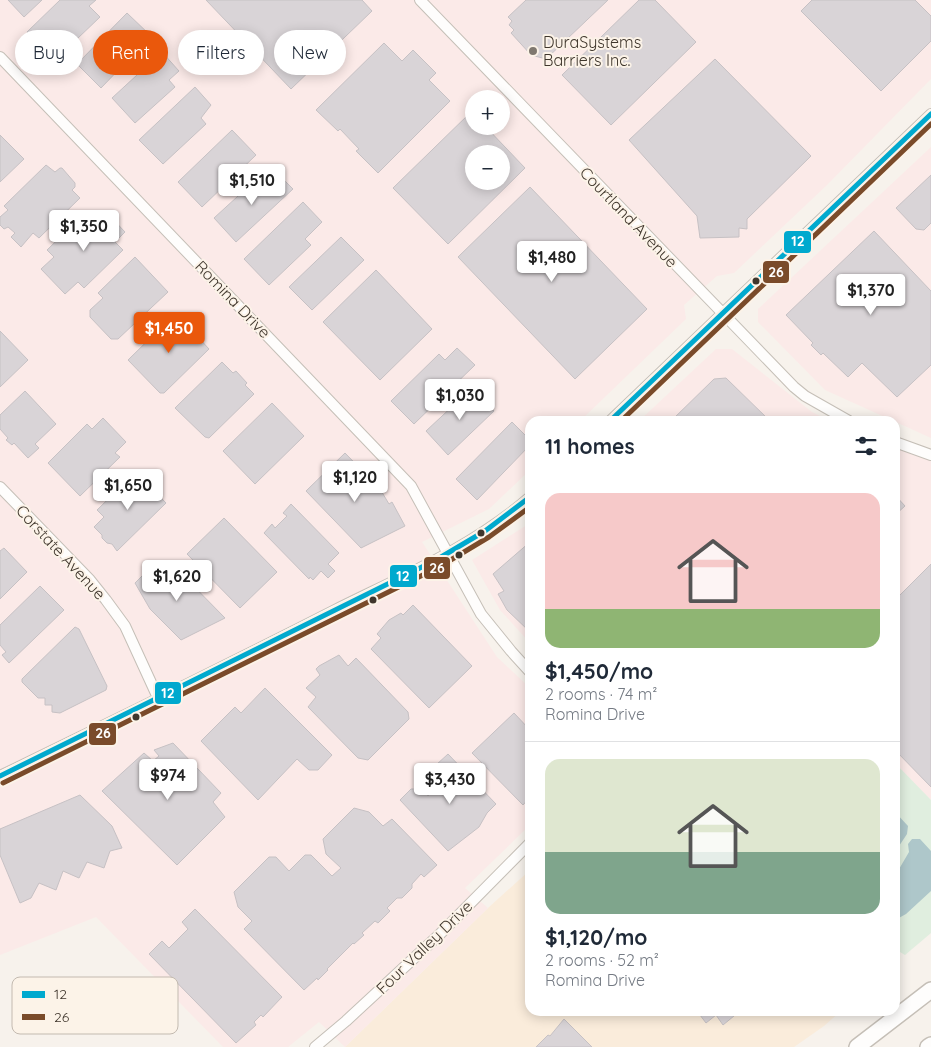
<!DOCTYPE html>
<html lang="en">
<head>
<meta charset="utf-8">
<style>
  body { margin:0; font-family:Quicksand,sans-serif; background:#f2f2f3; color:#1f2937; height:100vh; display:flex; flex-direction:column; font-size:19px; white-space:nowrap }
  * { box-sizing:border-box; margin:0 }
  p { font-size:16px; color:#747a83 }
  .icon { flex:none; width:28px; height:28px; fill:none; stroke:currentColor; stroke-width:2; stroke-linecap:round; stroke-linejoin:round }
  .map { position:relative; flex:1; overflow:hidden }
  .drawer { position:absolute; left:525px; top:416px; width:375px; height:600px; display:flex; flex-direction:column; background:#fff; border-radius:15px; box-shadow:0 2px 12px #0003 }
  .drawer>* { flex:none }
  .banner { position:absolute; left:15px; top:30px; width:435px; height:45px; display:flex; gap:10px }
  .controls { position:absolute; left:465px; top:90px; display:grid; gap:10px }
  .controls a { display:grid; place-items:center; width:45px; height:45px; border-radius:50%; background:#fff; box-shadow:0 2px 12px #0003; font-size:25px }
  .price { position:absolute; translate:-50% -42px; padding:0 11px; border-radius:5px; background:#fff; color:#222; font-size:16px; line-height:32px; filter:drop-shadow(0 1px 2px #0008) }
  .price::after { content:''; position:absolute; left:50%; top:30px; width:15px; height:11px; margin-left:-8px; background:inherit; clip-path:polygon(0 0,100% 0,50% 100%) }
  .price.selected { background:#ea580c; color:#fff }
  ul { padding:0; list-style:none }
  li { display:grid; align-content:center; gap:10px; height:265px; padding:0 20px }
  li+li { border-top:1px solid #e0e1e3 }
  li span { display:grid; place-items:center; height:155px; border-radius:15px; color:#555 }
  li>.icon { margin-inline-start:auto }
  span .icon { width:90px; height:90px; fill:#fffc; stroke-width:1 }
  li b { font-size:21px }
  h2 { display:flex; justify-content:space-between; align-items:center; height:60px; padding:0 20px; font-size:21px }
  .tag { padding:0 18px; border-radius:22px; background:#fff; box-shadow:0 2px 12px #0003; font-size:18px; line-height:45px }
  .tag.selected { background:#ea580c; color:#fff }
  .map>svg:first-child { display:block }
</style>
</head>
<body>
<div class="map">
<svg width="931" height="1047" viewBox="0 0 931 1047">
  <rect width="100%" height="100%" fill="#f7f2ec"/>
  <path fill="#faecdb" d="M530 870V1011H841L824 1026 794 1047H345L488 908Z"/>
  <path fill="#fbeae8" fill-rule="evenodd" d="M0 0H931V79L827 185 734 273 717 276 684 305 686 319 580 421H530V470L489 509 422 542 497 657 530 688V825L465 888 488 908 345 1047 319 1022 288 1047H223L96 917 0 955ZM474 99H501V126H474ZM474 154H501V181H474Z
    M931 147V438L825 390 758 322V309Z
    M716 349H732L812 412 830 421H639Z
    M895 448 931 461V800L895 763Z
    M530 523V643L500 610 472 560Z"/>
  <path fill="#e0eedf" d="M895 763 931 800V933L905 955 895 949Z"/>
  <path fill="#aec7ca" d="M895 812 908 826 907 834 895 852Z
    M912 839H920L931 851V891L906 914 897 919 895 917V876L909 852 908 844Z"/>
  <path fill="#d9d4d7" stroke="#c6c1c4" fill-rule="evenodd" d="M8 0H42L24 17Z
    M60 0H96L89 6 100 17 54 61 27 32Z
    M206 0H362L372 11 291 89Z
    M526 0H608L546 59 531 55 511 33 514 30 509 25 512 21 508 17Z
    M639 0H655L696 42 611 125 562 75Z
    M812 0H915L931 16V41L881 91 801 11Z
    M127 13 151 36 101 88 77 64Z
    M384 43 402 61 413 50 436 73 429 80 450 101 378 173 356 151 359 149 340 129 338 131 316 110Z
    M162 52 179 71 169 80 175 87 135 123 112 98Z
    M715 59 811 156 747 219V229L739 228V237L700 238 697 216 629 140Z
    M195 87 211 105 201 118 206 124 163 164 139 140Z
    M471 112 474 115V126H485L525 168 448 244 393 188ZM474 154H501V181H474Z
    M232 130 256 155 202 207 178 182Z
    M0 135 24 159 0 182Z
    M46 165 55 172 60 168H62L75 183V187L72 190 80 198 39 238 33 233 21 247 11 237 15 233 8 227 4 229 0 225V217L8 210 4 206Z
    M261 175 270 185 280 176 293 189 236 242 214 218Z
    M931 175V223L924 230 916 229 896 208Z
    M530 187 647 309 575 379 458 257Z
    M303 202 322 222 305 239 311 245 269 285 244 259Z
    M86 212 96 222 106 212 125 232 115 242 123 250 84 288 78 282 65 294 41 269 54 257 47 250Z
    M874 231 931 291V365L897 397 862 363 848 377 823 353 821 355 811 345 813 343 786 315Z
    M341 237 364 260 312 310 289 287Z
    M135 257 168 292 118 339H111L90 317V310L103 298 98 293Z
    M376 270 432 329 380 380 323 322Z
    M175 314 187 326H192L197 333 198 337 209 349 164 393H160L128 360Z
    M0 331 28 360 0 387Z
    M457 348 475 365 414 424 391 401 439 354 445 360Z
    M222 362 233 373 236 371 247 383 245 385 254 394 209 438 205 437 175 408Z
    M726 378 770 421H671L714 379Z
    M472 388 494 411 448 455 426 431Z
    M25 391 56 424 35 444 39 448 28 458 14 443 12 445 6 440 8 438 0 429V415Z
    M272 403 304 436 255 484 223 451Z
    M103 418 126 442 115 453 120 457 80 496 48 463 87 424 92 429Z
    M512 422 530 440V445L477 500 456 479Z
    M345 453 380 489 389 504 392 502 405 526 361 548 306 491Z
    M136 472 166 503 117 551 112 544 107 543 102 538V535L94 527 104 517 97 510Z
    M895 495 905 506 895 515Z
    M291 504 339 553 328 564 335 571 328 578 321 571 313 580 310 577 309 579 264 533 272 524 275 528 287 516 283 513Z
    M224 518 277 572 240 608 187 554Z
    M530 542V632L507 610 498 594 504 591 493 574Z
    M4 548 27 572 0 599V551Z
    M170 562 225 618 181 640 150 609 135 583 147 571 156 575Z
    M931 564V787L895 750V600Z
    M40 586 64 610 9 663 2 655 6 652 0 645V625Z
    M413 605 472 666 429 708 371 649 381 638 377 634 389 620 401 613 403 615Z
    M75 627 79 629 107 686 106 690 60 713 52 712V705H45V698H38L22 682V679Z
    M339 655 348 666 356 658 408 712 409 719 368 760 358 758 308 707 316 697 306 688 320 675 316 669 319 666Z
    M265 688 332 755 318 770H309L297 759 258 800 201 741 235 707 241 713Z
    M514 713 530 730V797L523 805 472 753Z
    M173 743 221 793 213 802 225 817 177 865 102 791 144 753 153 761 159 756 154 750Z
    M448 754 496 804 487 813 479 827 448 851 400 800 411 789H422L428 796 442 782 436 776V765Z
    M80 795 112 826 122 848 110 851 104 868 87 862 79 878 63 871 56 890 39 883 31 898 20 903 0 855V829Z
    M354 808 369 812 383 826 392 819 437 865 424 877 421 874 412 884V888L402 898H397L387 908 390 911 378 923 375 921 362 933 364 935 354 944 353 943 327 969 328 970 318 980 317 978 304 990 244 929 252 921 238 907 234 892 269 857H276L289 871 305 855H311L332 876 341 868 326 854 323 839Z
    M195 909 282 997 263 1017 261 1015 254 1022 256 1025 236 1043 149 954 162 941 169 948 188 929 182 922Z
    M697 1011H740L723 1025 716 1015 706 1023Z
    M564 1019 592 1047H536L548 1035 550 1036Z"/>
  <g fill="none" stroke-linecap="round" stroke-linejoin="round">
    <g stroke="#c5bfb7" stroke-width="12">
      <path id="minor" d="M420 0 794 387 805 396 849 421
        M0 57 411 486 481 614 511 651 530 672
        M610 421 931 114
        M895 442 931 455
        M0 487 90 580 106 600 125 626 159 700
        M0 776C112 722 223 667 333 611 401 577 473 547 530 497
        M315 1047 346 1021 439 935 530 843"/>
    </g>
    <g stroke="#c5bfb7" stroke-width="18">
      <path id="highway" d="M857 1047 931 990
        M928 1047 931 1045"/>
    </g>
    <use href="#minor" stroke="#fefdfc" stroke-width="10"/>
    <use href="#highway" stroke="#fefdfc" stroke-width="15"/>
    <g stroke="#fcf3e8" stroke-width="9">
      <path id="bus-1" d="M610 421 931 114
        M0 776 436 560 485 531 530 497"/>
    </g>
    <g stroke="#fcf3e8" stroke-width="9">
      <path id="bus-2" d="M621 421 931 124
        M3 783 439 567 489 537 530 507"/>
    </g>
    <use href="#bus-1" stroke="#00a9ce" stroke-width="5"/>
    <use href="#bus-2" stroke="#7a4b2a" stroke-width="5"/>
  </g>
  <circle fill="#7f786f" stroke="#fcf3e8" stroke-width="2" cx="533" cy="51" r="5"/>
  <g fill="#3f362c" stroke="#fcf3e8" stroke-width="2">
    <circle cx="756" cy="281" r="4.5"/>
    <circle cx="481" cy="533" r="4.5"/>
    <circle cx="459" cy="555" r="4.5"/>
    <circle cx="373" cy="600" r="4.5"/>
    <circle cx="136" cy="717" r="4.5"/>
  </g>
  <g text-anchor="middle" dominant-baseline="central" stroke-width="4" stroke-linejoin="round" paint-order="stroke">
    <g font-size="16" fill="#3f362c" stroke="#fcf3e8" text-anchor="start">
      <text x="543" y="42">DuraSystems<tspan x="543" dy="18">Barriers Inc.</tspan></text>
    </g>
    <g font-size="16" fill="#3f362c" stroke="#fcf3e8">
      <text transform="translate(629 217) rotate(46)">Courtland Avenue</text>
      <text transform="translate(233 299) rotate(46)">Romina Drive</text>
      <text transform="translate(61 552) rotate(47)">Corstate Avenue</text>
      <text transform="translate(424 947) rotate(-44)">Four Valley Drive</text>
    </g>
  </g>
  <rect x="12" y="977" width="166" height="57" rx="8" fill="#fcf3e8" stroke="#c3bab0" stroke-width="1"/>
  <rect x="22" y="991" width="23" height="7" fill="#00a9ce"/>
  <rect x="22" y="1014" width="23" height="6" fill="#7a4b2a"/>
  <g font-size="14" fill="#3f362c">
    <text x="54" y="999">12</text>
    <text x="54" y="1022">26</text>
  </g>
  <g stroke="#fcf3e8" stroke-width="2">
    <rect x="783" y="230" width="29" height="24" rx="5" fill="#00a9ce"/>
    <rect x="762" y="260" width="28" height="24" rx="5" fill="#7a4b2a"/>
    <rect x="423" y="556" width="28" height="24" rx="5" fill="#7a4b2a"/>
    <rect x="389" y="564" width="29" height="24" rx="5" fill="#00a9ce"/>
    <rect x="154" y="681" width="28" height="24" rx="5" fill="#00a9ce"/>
    <rect x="88" y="722" width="29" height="24" rx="5" fill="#7a4b2a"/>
  </g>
  <g font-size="14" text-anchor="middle" font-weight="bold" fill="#fff">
    <text x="798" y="246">12</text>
    <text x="776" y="277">26</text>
    <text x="437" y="573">26</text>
    <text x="403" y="581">12</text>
    <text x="168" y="698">12</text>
    <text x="103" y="738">26</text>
  </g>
</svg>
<div class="controls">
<a>+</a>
<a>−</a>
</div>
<b class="price" style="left:252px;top:206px">$1,510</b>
<b class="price" style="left:84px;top:252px">$1,350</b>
<b class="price" style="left:552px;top:283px">$1,480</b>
<b class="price" style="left:871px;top:316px">$1,370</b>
<b class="price selected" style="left:169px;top:354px">$1,450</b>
<b class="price" style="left:460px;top:421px">$1,030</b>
<b class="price" style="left:355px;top:503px">$1,120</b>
<b class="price" style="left:128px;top:511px">$1,650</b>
<b class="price" style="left:177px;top:602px">$1,620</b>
<b class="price" style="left:168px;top:801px">$974</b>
<b class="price" style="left:450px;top:805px">$3,430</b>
<div class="banner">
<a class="tag">Buy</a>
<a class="tag selected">Rent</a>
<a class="tag">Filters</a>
<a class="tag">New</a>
</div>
<section class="drawer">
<h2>11 homes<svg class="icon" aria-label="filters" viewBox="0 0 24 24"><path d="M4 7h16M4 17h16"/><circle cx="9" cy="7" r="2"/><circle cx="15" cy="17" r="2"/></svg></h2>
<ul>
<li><span style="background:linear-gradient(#f6c9c9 75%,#8fb573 0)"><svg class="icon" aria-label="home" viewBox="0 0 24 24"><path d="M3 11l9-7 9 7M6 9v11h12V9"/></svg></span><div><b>$1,450/mo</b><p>2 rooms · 74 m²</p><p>Romina Drive</p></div></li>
<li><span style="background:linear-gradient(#dfe7d0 60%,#7fa58c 0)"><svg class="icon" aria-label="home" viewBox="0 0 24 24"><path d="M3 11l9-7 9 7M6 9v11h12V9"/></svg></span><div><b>$1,120/mo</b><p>2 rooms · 52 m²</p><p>Romina Drive</p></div></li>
</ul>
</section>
</div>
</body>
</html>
